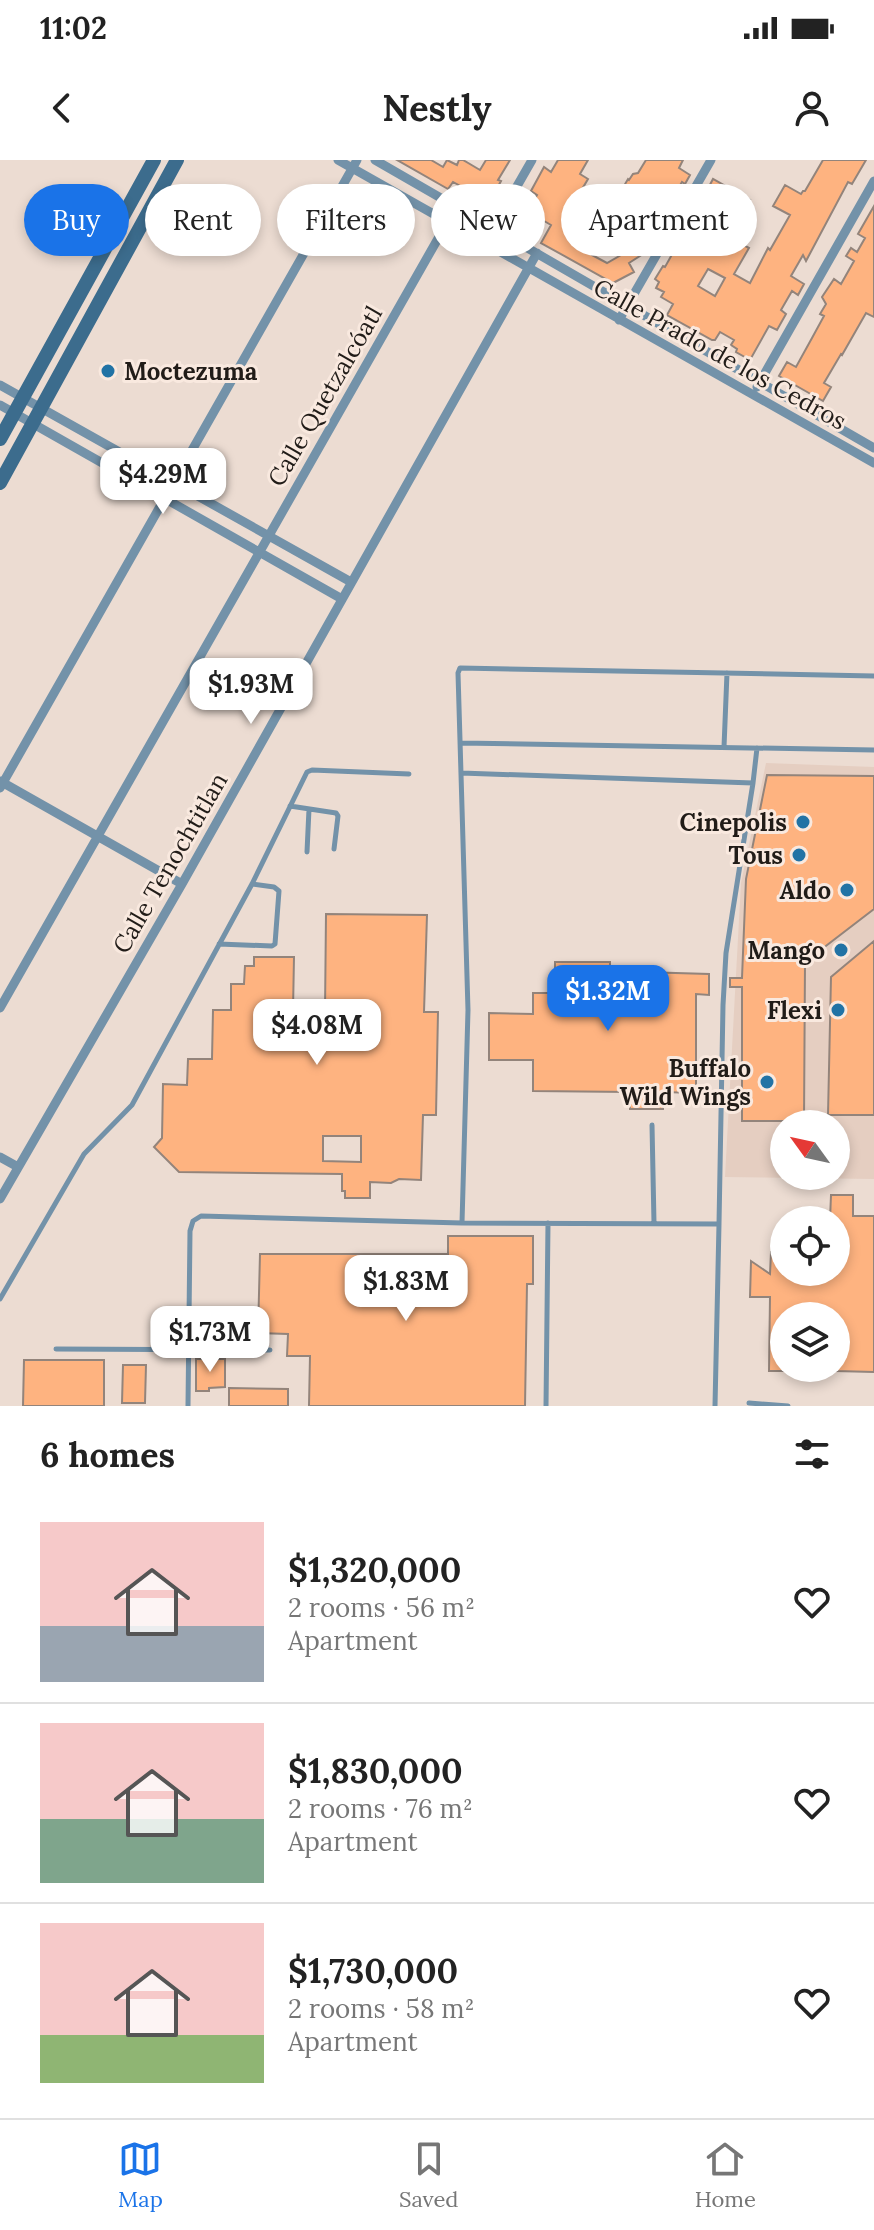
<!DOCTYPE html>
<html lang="en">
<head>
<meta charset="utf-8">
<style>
  body { margin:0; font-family:Lora,serif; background:#f2f2f2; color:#222; height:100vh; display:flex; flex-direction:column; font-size:30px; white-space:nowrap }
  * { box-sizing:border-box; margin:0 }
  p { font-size:26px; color:#767676 }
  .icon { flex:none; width:44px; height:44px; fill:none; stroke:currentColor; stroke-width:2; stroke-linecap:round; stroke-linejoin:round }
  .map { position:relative; height:1246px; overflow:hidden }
  .side { display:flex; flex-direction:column; background:#fff; flex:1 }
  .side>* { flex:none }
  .top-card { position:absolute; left:24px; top:24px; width:826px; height:72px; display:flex; gap:16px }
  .needle { width:52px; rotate:303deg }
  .tools { position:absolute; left:770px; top:950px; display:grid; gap:16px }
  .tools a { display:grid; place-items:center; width:80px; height:80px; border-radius:50%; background:#fff; box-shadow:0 4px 12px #0003; font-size:40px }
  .price { position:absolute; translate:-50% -68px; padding:0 18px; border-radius:16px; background:#fff; color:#222; font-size:26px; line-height:52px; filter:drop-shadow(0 2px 4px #0008) }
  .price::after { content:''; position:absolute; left:50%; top:48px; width:24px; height:18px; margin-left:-12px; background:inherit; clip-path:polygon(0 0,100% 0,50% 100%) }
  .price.active { background:#1a73e8; color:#fff }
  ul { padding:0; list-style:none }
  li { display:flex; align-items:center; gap:24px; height:200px; padding:0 40px }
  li+li { border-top:2px solid #e0e0e0 }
  li span { display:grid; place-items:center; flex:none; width:224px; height:160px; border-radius:0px; color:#555 }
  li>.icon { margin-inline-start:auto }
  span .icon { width:96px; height:96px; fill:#fffc; stroke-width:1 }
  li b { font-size:34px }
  h2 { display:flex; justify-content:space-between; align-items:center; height:96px; padding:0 40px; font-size:34px }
  .chip { padding:0 28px; border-radius:36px; background:#fff; box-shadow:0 4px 12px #0003; font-size:28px; line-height:72px }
  .chip.active { background:#1a73e8; color:#fff }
  .status { display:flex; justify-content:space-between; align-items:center; height:56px; padding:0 40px; background:#fff; direction:ltr }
  .status svg { height:22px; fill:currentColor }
  header { display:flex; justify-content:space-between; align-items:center; height:104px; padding:0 40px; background:#fff; font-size:36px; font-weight:700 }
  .dock { display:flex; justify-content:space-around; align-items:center; height:112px; border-top:2px solid #e0e0e0; background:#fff; font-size:22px; color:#767676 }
  .dock a { display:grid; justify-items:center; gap:4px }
  .dock .active { color:#1a73e8 }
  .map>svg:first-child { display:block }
</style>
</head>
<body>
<div class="status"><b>11:02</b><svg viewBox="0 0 49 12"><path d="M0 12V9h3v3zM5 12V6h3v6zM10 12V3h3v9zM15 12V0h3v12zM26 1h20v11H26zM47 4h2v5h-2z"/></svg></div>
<header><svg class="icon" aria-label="back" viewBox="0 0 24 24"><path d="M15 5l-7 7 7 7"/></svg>Nestly<svg class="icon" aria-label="person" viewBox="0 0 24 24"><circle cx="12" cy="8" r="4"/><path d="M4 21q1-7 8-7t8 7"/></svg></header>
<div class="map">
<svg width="874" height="1246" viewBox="0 0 874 1246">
  <rect width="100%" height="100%" fill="#ecdcd2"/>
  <path fill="#e5cec1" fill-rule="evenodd" d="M766 603 874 607V1019L725 1017 741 723ZM784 964H836V1016H784Z"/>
  <path fill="#feb380" stroke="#93847b" stroke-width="2" fill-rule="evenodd" d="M397 0H431L443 7 447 0 457 5 459 0H463L480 10 486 0H510L498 20 501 21 485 50 467 39 471 32 453 22 448 29Z
    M558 0H588L580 14 588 19 575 41 594 52 602 36 614 43 628 19 629 20 633 14 638 13 646 0H683L679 8 690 15 685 24 682 22 670 43 673 45 663 62 656 58 641 85 647 89 643 94 629 103 634 112 613 123 541 83 551 65 527 51 537 35 531 31 544 7 551 12ZM605 71 621 95 607 103 592 95Z
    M823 0H866L852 24 848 22 806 101 803 95 791 116 804 124 798 135 792 131 781 150 786 154 777 170 769 166 750 200 736 192 737 189 731 185 734 180 720 172 715 180H712L667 155 673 144 661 137 664 132 656 128 659 122 655 119 663 106 665 107 684 73 689 77 699 60 693 57 713 19 750 40 741 56 749 61 738 82 749 88 734 114 750 123 768 88 770 90 790 55 773 46 785 25 801 34 803 31H805ZM708 109 725 118 715 136 698 126Z
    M874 46V157L866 153 842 195 841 194 824 223 831 227 823 241 779 216 787 202 796 207 812 178 824 156 820 154 826 144 822 137 834 119 841 124 854 101 846 96 851 88 857 92 865 78 858 74Z
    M767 615 874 616V749L805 802 804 961H742V827H730V818H742L746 719Z
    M326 754 427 755 424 852H438L436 955H423L421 1020 399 1019 391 1023 370 1022V1038H345V1031H342V1014L179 1012 154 987 162 978 163 924 187 925 188 899H212L213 850H231V824H244L245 806H254V797H294L293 851 325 852ZM323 976H361V1002L323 1001Z
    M874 781V955H828L831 817Z
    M555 802H610V812L630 813 631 808H642V812L709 814V835L696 834V933L663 932V949H630V932L533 931V900H489V853L533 854V833H555Z
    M831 1035H853V1056H874V1212L836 1211V1156H784V1211H769L770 1137H750L751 1101 770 1114 771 1092 784 1093V1112H836V1060H830Z
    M448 1076H533V1124H527L525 1246H309L310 1196H287L288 1174 258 1173 260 1094H448Z
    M196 1199H225V1227L209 1228V1231H196Z
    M24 1200H104V1246H23Z
    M123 1205H146L145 1243H122Z
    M229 1228 288 1229V1246H229Z"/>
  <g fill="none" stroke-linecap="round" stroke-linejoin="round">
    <path stroke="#7392a9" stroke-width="5" d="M460 583 874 590
      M724 587 727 513
      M753 623 757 588
      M290 646 336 653 338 656 334 689
      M307 692 309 649
      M219 784 272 786 275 784 279 731 274 727 252 724
      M652 965 654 1063
      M462 1063 468 850 458 513 460 508 874 516
      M0 1139 84 994 132 945 252 724 307 612 312 610 409 614
      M56 1189 270 1190
      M749 1243 788 1246
      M188 1246 190 1071 193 1061 201 1056 462 1063 719 1064 723 845 726 793 753 623 461 613
      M546 1246 548 1063
      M715 1246 719 1064"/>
    <path stroke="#7392a9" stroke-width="9" d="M338 0 874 303
      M375 0 874 288
      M493 68 532 0
      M619 160 711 0
      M0 225 351 422
      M757 227 874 21
      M0 245 342 439
      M0 621 182 724
      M0 628 357 0
      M0 848 448 61
      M0 997 18 1007
      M0 1039 182 724 537 93"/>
    <path stroke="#3c6c8d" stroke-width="14" d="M0 279 154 0
      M0 323 177 0"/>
  </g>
  <g fill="#2273a5" stroke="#f9e9df" stroke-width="3">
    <circle cx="108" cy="211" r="8"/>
    <circle cx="803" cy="662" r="8"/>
    <circle cx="799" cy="695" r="8"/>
    <circle cx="847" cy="730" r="8"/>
    <circle cx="841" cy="790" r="8"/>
    <circle cx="838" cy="850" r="8"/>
    <circle cx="767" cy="922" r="8"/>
  </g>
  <g text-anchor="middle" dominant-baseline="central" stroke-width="6" stroke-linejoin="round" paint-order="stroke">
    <g font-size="24" fill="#211c18" stroke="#f9e9df">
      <text transform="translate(720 194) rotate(29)">Calle Prado de los Cedros</text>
      <text transform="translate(325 236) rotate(-60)">Calle Quetzalcóatl</text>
      <text transform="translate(170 703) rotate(-60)">Calle Tenochtitlan</text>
    </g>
    <g font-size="24" font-weight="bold" fill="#211c18" stroke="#f9e9df" text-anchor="end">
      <text x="124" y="211" text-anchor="start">Moctezuma</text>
      <text x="787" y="662">Cinepolis</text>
      <text x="783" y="695">Tous</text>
      <text x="831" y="730">Aldo</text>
      <text x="825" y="790">Mango</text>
      <text x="822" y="850">Flexi</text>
      <text x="751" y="908">Buffalo<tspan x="751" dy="28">Wild Wings</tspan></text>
    </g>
  </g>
</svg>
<div class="tools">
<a><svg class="needle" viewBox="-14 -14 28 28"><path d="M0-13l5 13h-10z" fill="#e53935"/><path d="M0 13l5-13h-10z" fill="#767676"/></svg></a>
<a><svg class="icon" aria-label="locate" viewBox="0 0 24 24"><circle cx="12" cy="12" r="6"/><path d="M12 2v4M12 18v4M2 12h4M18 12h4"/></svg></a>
<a><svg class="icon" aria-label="layers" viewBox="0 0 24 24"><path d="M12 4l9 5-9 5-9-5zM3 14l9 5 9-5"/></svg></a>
</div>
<b class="price" style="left:163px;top:356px">$4.29M</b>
<b class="price" style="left:251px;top:566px">$1.93M</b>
<b class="price active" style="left:608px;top:873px">$1.32M</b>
<b class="price" style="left:317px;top:907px">$4.08M</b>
<b class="price" style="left:406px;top:1163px">$1.83M</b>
<b class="price" style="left:210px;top:1214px">$1.73M</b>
<div class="top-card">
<a class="chip active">Buy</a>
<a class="chip">Rent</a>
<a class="chip">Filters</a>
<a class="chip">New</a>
<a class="chip">Apartment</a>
</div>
</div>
<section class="side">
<h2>6 homes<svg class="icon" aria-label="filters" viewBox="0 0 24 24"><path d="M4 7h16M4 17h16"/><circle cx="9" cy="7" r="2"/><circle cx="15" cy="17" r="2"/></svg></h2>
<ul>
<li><span style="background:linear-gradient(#f6c9c9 65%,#9aa5b1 0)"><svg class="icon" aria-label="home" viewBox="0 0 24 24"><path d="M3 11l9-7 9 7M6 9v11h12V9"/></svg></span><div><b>$1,320,000</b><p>2 rooms · 56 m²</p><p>Apartment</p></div><svg class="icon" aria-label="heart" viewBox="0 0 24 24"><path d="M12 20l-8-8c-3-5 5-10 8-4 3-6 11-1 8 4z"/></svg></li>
<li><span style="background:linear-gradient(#f6c9c9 60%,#7fa58c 0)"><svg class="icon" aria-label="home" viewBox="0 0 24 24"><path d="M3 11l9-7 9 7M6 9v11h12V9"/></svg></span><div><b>$1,830,000</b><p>2 rooms · 76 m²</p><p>Apartment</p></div><svg class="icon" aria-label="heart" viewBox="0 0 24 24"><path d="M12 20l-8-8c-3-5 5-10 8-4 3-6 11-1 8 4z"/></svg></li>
<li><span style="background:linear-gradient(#f6c9c9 70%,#8fb573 0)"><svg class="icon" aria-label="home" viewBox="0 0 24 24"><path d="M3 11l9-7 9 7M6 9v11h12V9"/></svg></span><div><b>$1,730,000</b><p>2 rooms · 58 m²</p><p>Apartment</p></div><svg class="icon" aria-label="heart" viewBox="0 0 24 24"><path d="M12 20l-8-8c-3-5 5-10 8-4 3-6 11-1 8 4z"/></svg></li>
</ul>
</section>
<nav class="dock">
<a class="active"><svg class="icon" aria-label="map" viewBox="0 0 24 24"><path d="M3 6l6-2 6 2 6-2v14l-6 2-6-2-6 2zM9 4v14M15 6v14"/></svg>Map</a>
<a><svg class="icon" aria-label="saved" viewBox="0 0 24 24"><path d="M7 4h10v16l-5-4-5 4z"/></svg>Saved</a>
<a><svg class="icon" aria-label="home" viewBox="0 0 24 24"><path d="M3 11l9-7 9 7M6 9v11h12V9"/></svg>Home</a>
</nav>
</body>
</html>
